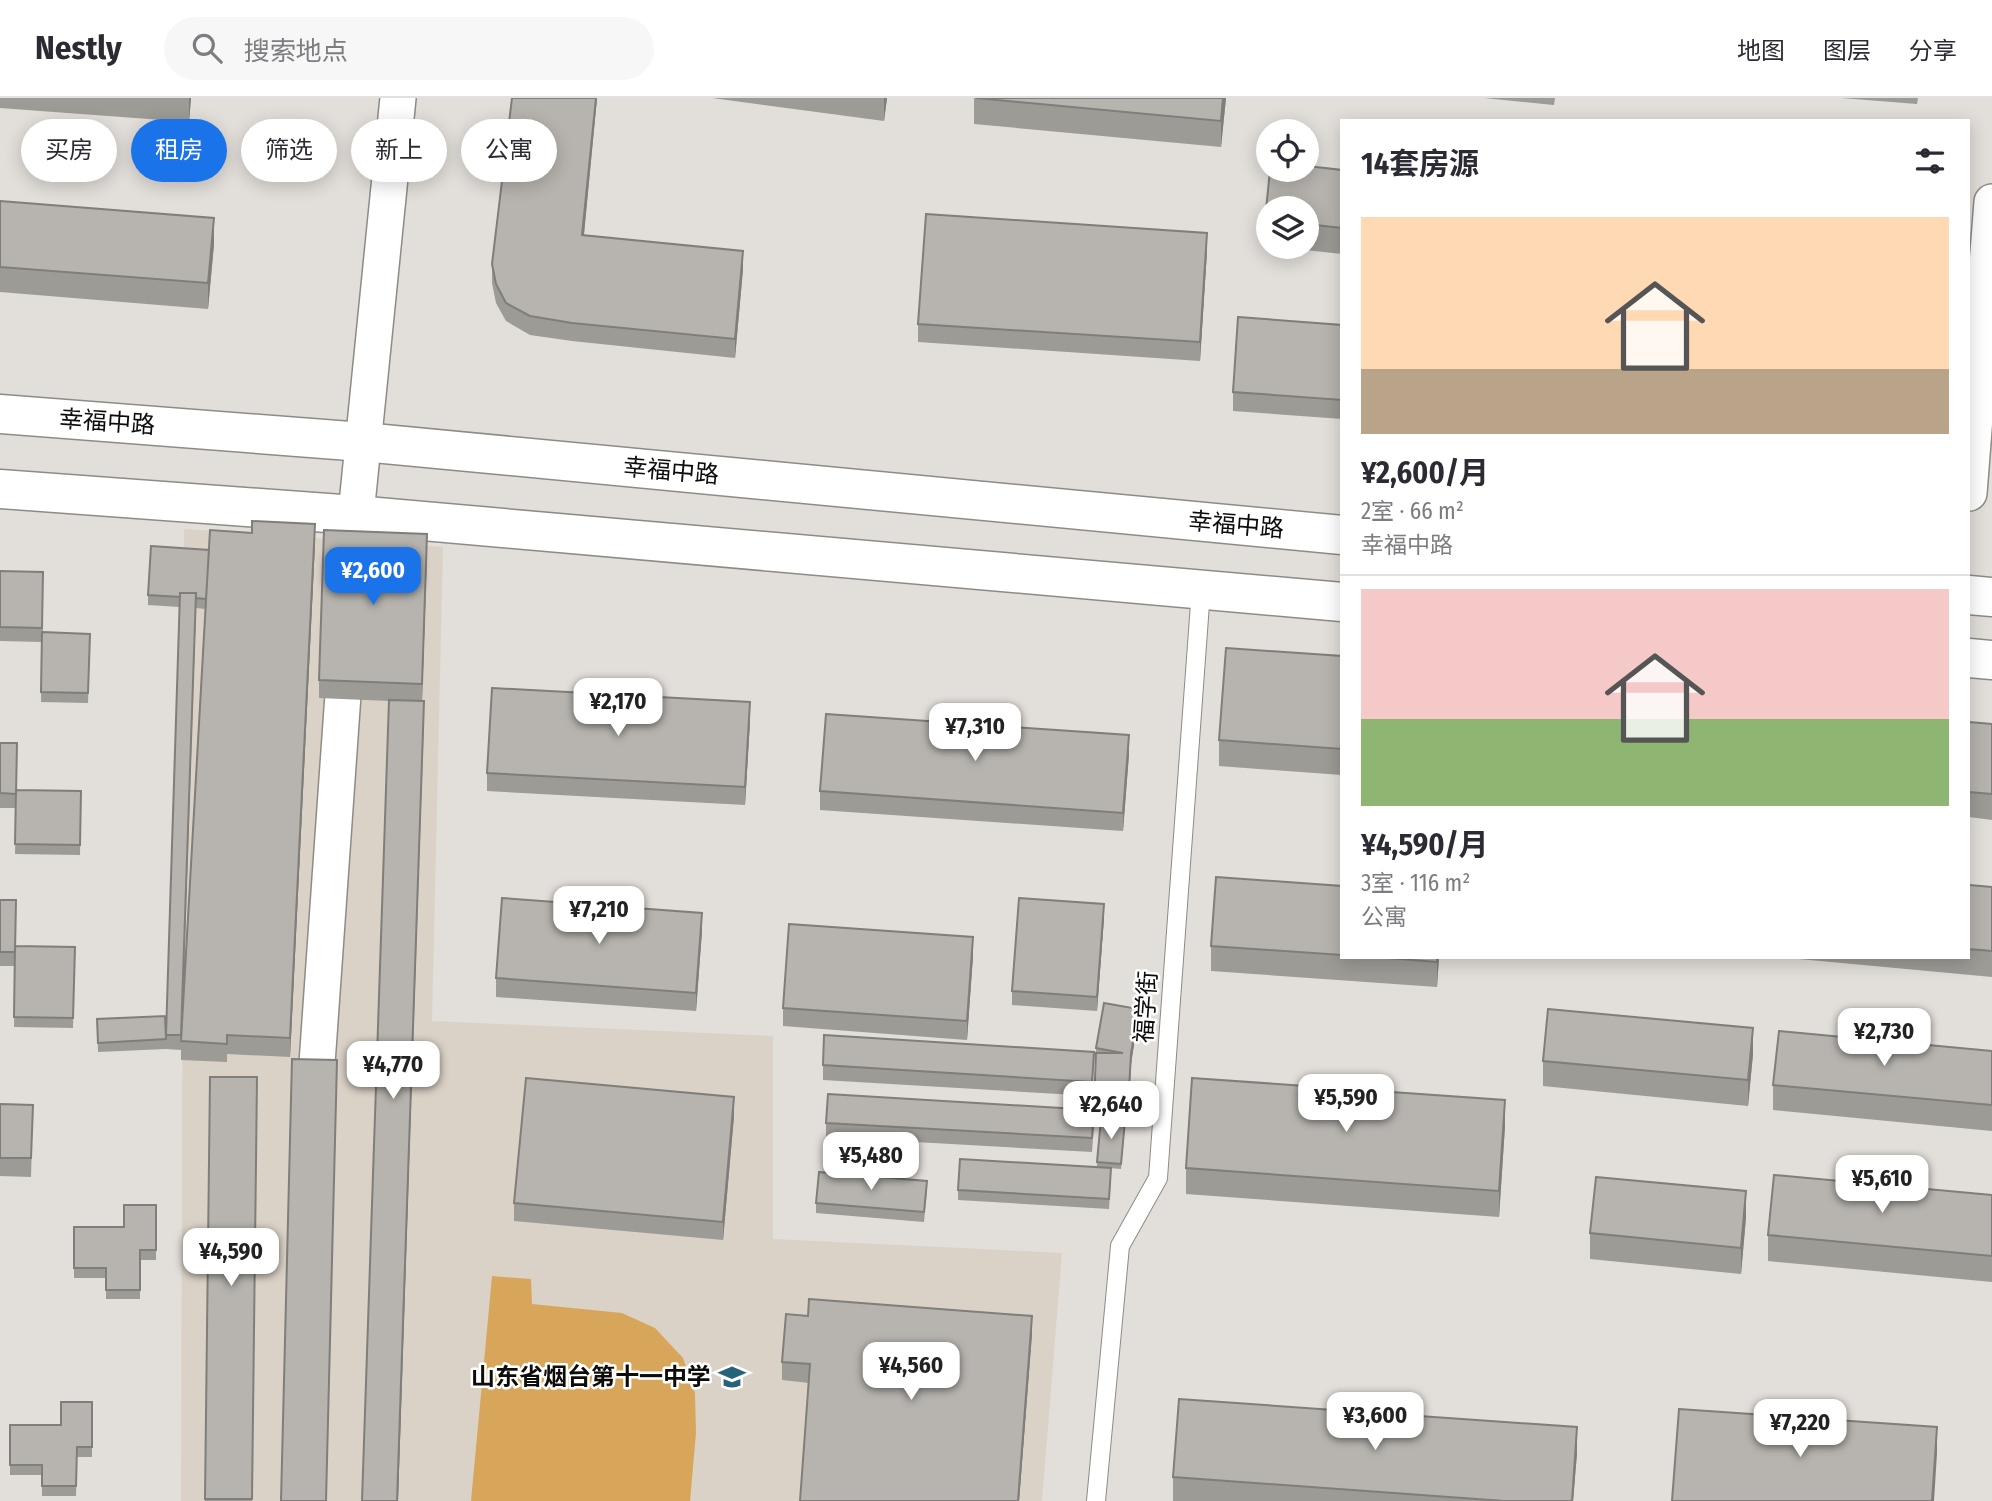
<!DOCTYPE html>
<html lang="zh">
<head>
<meta charset="utf-8">
<style>
  body { margin:0; font-family:"Fira Sans Condensed","Noto Sans SC",sans-serif; background:#f7f7f7; color:#2b2b33; height:100vh; display:flex; flex-direction:column; font-size:26px; white-space:nowrap }
  * { box-sizing:border-box; margin:0 }
  p { font-size:23px; color:#7c7c81 }
  .icon { flex:none; width:38px; height:38px; fill:none; stroke:currentColor; stroke-width:2; stroke-linecap:round; stroke-linejoin:round }
  .map { position:relative; flex:1; overflow:hidden }
  .panel { position:absolute; left:1340px; top:21px; width:630px; height:840px; display:flex; flex-direction:column; background:#fff; border-radius:0px; box-shadow:0 4px 18px #0003 }
  .panel>* { flex:none }
  .banner { position:absolute; left:21px; top:21px; width:665px; height:63px; display:flex; gap:14px }
  .fabs { position:absolute; left:1256px; top:21px; display:grid; gap:14px }
  .fabs a { display:grid; place-items:center; width:63px; height:63px; border-radius:50%; background:#fff; box-shadow:0 4px 18px #0003; font-size:35px }
  .price { position:absolute; translate:-50% -60px; padding:0 16px; border-radius:14px; background:#fff; color:#222; font-size:23px; line-height:46px; filter:drop-shadow(0 2px 4px #0008) }
  .price::after { content:''; position:absolute; left:50%; top:42px; width:21px; height:16px; margin-left:-10px; background:inherit; clip-path:polygon(0 0,100% 0,50% 100%) }
  .price.current { background:#1a73e8; color:#fff }
  ul { padding:0; list-style:none }
  li { display:grid; align-content:center; gap:14px; height:371px; padding:0 21px }
  li+li { border-top:2px solid #e1e1e2 }
  li span { display:grid; place-items:center; height:217px; border-radius:0px; color:#555 }
  li>.icon { margin-inline-start:auto }
  span .icon { width:126px; height:126px; fill:#fffc; stroke-width:1 }
  li b { font-size:30px }
  h2 { display:flex; justify-content:space-between; align-items:center; height:84px; padding:0 21px; font-size:30px }
  .pill { padding:0 24px; border-radius:32px; background:#fff; box-shadow:0 4px 18px #0003; font-size:24px; line-height:63px }
  .pill.current { background:#1a73e8; color:#fff }
  header { display:flex; align-items:center; gap:42px; box-sizing:border-box; height:98px; padding:0 35px; background:#fff; border-bottom:2px solid #e1e1e2 }
  header strong { font-size:33px }
  nav { display:flex; gap:38px; margin-inline-start:auto; font-size:24px }
  .search { width:490px; height:63px; background:#f7f7f7; display:flex; align-items:center; gap:18px; box-sizing:border-box; padding:0 24px; border-radius:38px; color:#7c7c81; font-size:26px }
  .map>svg:first-child { display:block }
</style>
</head>
<body>
<header>
<strong>Nestly</strong>
<div class="search"><svg class="icon" aria-label="search" viewBox="0 0 24 24"><circle cx="10" cy="10" r="6"/><path d="M15 15l6 6"/></svg>搜索地点</div>
<nav><a>地图</a><a>图层</a><a>分享</a></nav>
</header>
<div class="map">
<svg width="1992" height="1403" viewBox="0 0 1992 1403">
  <rect width="100%" height="100%" fill="#e2ded9"/>
  <path fill="#dad2c7" d="M184 431 443 449 432 923 773 938V1141L1062 1155 1042 1403H181Z"/>
  <path fill="#d8a65a" d="M492 1178 531 1181 532 1206 622 1215 655 1230 683 1260 695 1295 696 1335 690 1403H471Z"/>
  <g fill="none" stroke-linecap="round" stroke-linejoin="round">
    <g stroke="#8e8b86" stroke-width="20">
      <path id="service" d="M1096 1403 1120 1148 1158 1080 1201 492"/>
    </g>
    <g stroke="#8e8b86" stroke-width="38">
      <path id="minor" d="M1969 395 1992 104
        M353 446 398 0
        M314 1008 346 554"/>
    </g>
    <g stroke="#8e8b86" stroke-width="41">
      <path id="secondary" d="M0 316 363 344 1342 437
        M0 391 355 417 1342 504
        M1969 497 1992 499
        M1969 560 1992 562"/>
    </g>
    <use href="#service" stroke="#fff" stroke-width="18"/>
    <use href="#minor" stroke="#fff" stroke-width="35"/>
    <use href="#secondary" stroke="#fff" stroke-width="38"/>
  </g>
  <path fill="#9d9b96" fill-rule="evenodd" d="M0 0H191L189 24 0 10Z
    M597 0 584 137 743 171 735 260 572 243 530 237 506 223 496 205 492 185V166Z
    M712 0H887L884 23Z
    M974 0H1226L1221 49 974 26Z
    M1484 0H1555L1554 7Z
    M1841 0H1918L1917 6Z
    M1307 68 1342 72V156L1278 149H1307V110H1269V148L1265 147V122L1270 72H1307Z
    M0 103 214 146 208 211 0 194Z
    M1207 153 1200 263 918 244V226Z
    M1342 227V321L1233 313V294Z
    M315 445 290 959 227 956V964L181 962V952L166 951 98 954 97 921 166 941 180 509 148 507V497L209 452ZM196 510 205 511 183 907Z
    M427 455 422 603 424 621 398 1403H362L389 603 319 600V582Z
    M0 473 43 474V534L90 536 88 605 41 604 42 544 0 543Z
    M1342 558V677L1219 668V642Z
    M750 623 745 707 487 693V675Z
    M1969 624 1992 626V722L1969 719Z
    M0 645 17 692 81 693 80 757 15 756 16 710H0Z
    M1129 656 1123 733 820 712V693Z
    M1969 787 1992 789V879L1799 861V859H1969Z
    M1342 788V859H1439L1437 889 1211 873V848Z
    M0 802 15 848 75 849 73 930 14 929 15 868H0Z
    M1104 820 1097 913 1012 907V893Z
    M702 833 696 913 496 899V880Z
    M973 858 967 942 783 928V910Z
    M1138 921 1131 966 1128 1018 1094 1016 1096 950Z
    M1992 953V1033L1773 1012V987Z
    M1753 956 1748 1008 1543 988V963Z
    M823 967 1094 968 1092 998 823 982Z
    M210 979 252 1403H205Z
    M0 1006 33 1007 31 1079 0 1078Z
    M734 1018 723 1142 514 1123V1105Z
    M826 1025 1094 1026 1092 1054 826 1039Z
    M1125 1027 1121 1071 1097 1069V1064Z
    M1505 1028 1499 1119 1186 1096V1070Z
    M1111 1080 1109 1111 958 1102V1092Z
    M927 1093 924 1124 816 1115V1105Z
    M1992 1097V1184L1768 1163V1137Z
    M156 1107V1162H140V1201H106V1180H74V1129H124Z
    M1746 1119 1741 1176 1590 1161V1135Z
    M1032 1236 1019 1403H800L809 1285 782 1282V1264Z
    M92 1304V1359H77L76 1398H42V1377H10V1327H61Z
    M1577 1355 1573 1403H1173V1379Z"/>
  <path fill="#807e7a" d="M189 0H191L189 24Z
    M596 0H597L582 156V137Z
    M884 0H887L884 23Z
    M1223 0H1226L1221 49V23Z
    M214 120V146L208 211V185Z
    M1207 135V153L1200 263V244Z
    M743 153V171L735 260V241Z
    M315 426V445L290 959V940Z
    M427 436V455L422 604V586Z
    M424 603 398 1403H397Z
    M750 604V623L745 707V689Z
    M1129 637V656L1123 733V715Z
    M1104 806V820L1097 913V899Z
    M702 815V833L696 913V895Z
    M973 839V858L967 942V923Z
    M1437 859H1439L1437 889Z
    M1138 911V921L1131 966 1128 1018 1131 956Z
    M1753 930V956L1748 1008V982Z
    M734 999V1018L723 1142V1124Z
    M1505 1002V1028L1499 1119V1093Z
    M1746 1093V1119L1741 1176V1150Z
    M1032 1218V1236L1019 1403H1018Z
    M1577 1329V1355L1573 1403H1572Z
    M1937 1329V1355L1934 1403H1932Z"/>
  <path fill="#b7b4af" stroke="#807e7a" stroke-width="2" d="M512 0H596L582 137 743 153 735 241 572 225 530 218 506 205 496 186 492 166Z
    M976 0H1223L1221 23Z
    M1307 68 1342 72V130L1307 126V110H1269V122H1265L1270 72H1307Z
    M0 103 214 120 208 185 0 169Z
    M926 116 1207 135 1200 244 918 226Z
    M1238 219 1342 227V302L1233 294Z
    M252 423 315 426 290 940 227 937V946L181 943 210 432 252 435Z
    M324 432 427 436 422 586 319 582Z
    M151 448 209 452 206 501 196 500V495H180V499L148 497Z
    M0 473 43 474 42 530 0 529Z
    M180 495H196L181 937H166Z
    M42 534 90 536 88 595 41 594Z
    M1226 550 1342 558V651L1219 642Z
    M492 590 750 604 745 689 487 675Z
    M389 602 424 603 397 1403H362Z
    M826 616 1129 637 1123 715 820 693Z
    M1969 624 1992 626V696L1969 694Z
    M0 645H17L16 696 0 695Z
    M16 692 81 693 80 747 15 746Z
    M1216 779 1342 788V857L1211 848Z
    M1969 787 1992 789V853L1969 851Z
    M502 800 702 815 696 895 496 880Z
    M1019 800 1104 806 1097 899 1012 893Z
    M0 802H16L15 854H0Z
    M789 826 973 839 967 923 783 910Z
    M15 848 75 849 73 920 14 919Z
    M1375 859H1437V864Z
    M1104 905 1138 911 1131 956 1128 1008 1094 1006 1096 955H1123L1096 950Z
    M1548 911 1753 930 1748 982 1543 963Z
    M165 918 166 941 98 945 97 921Z
    M1779 933 1992 953V1007L1773 987Z
    M824 937 1094 954 1092 984 823 967Z
    M292 961 337 962 326 1403H281Z
    M210 979H257L252 1401H205Z
    M526 980 734 999 723 1124 514 1105Z
    M1192 980 1505 1002 1499 1093 1186 1070Z
    M828 996 1094 1012 1092 1040 826 1025Z
    M0 1006 33 1007 31 1060H0Z
    M1101 1021 1125 1022 1121 1066 1097 1064Z
    M960 1061 1111 1070 1109 1101 958 1092Z
    M819 1074 927 1083 924 1114 816 1105Z
    M1774 1077 1992 1097V1158L1768 1137Z
    M1596 1079 1746 1093 1741 1150 1590 1135Z
    M124 1107H156V1152H140V1192H106V1170H74V1129H124Z
    M809 1201 1032 1218 1018 1403H800L810 1266 782 1264 786 1216 808 1218Z
    M1179 1301 1577 1329 1572 1403H1504L1173 1379Z
    M61 1304H92V1349H77L76 1388H42V1367H10V1327H61Z
    M1679 1311 1937 1329 1932 1403H1672Z"/>
  <defs>
    <g id="school-bare" transform="scale(2.1)"><path d="M0-5L7-2L0 1L-7-2ZM-4 1L0 2.5L4 1V4Q0 6-4 4Z" fill="#26627a" stroke="#fff" stroke-width="2.5" paint-order="stroke"/></g>
  </defs>
  <g fill-rule="evenodd">
    <use href="#school-bare" x="732" y="1279"/>
  </g>
  <g text-anchor="middle" dominant-baseline="central" stroke-width="5" stroke-linejoin="round" paint-order="stroke">
    <g font-size="24" fill="#0e0c0b" stroke="#fff">
      <text transform="translate(107 324) rotate(4)">幸福中路</text>
      <text transform="translate(671 373) rotate(5)">幸福中路</text>
      <text transform="translate(1236 427) rotate(5)">幸福中路</text>
      <text transform="translate(1146 909) rotate(-86)">福学街</text>
    </g>
    <g font-size="24" font-weight="bold" fill="#0e0c0b" stroke="#fff" text-anchor="end">
      <text x="711" y="1279">山东省烟台第十一中学</text>
    </g>
  </g>
</svg>
<div class="fabs">
<a><svg class="icon" aria-label="locate" viewBox="0 0 24 24"><circle cx="12" cy="12" r="6"/><path d="M12 2v4M12 18v4M2 12h4M18 12h4"/></svg></a>
<a><svg class="icon" aria-label="layers" viewBox="0 0 24 24"><path d="M12 4l9 5-9 5-9-5zM3 14l9 5 9-5"/></svg></a>
</div>
<b class="price current" style="left:373px;top:509px">¥2,600</b>
<b class="price" style="left:618px;top:640px">¥2,170</b>
<b class="price" style="left:975px;top:665px">¥7,310</b>
<b class="price" style="left:599px;top:848px">¥7,210</b>
<b class="price" style="left:1884px;top:970px">¥2,730</b>
<b class="price" style="left:393px;top:1003px">¥4,770</b>
<b class="price" style="left:1346px;top:1036px">¥5,590</b>
<b class="price" style="left:1111px;top:1043px">¥2,640</b>
<b class="price" style="left:871px;top:1094px">¥5,480</b>
<b class="price" style="left:1882px;top:1117px">¥5,610</b>
<b class="price" style="left:231px;top:1190px">¥4,590</b>
<b class="price" style="left:911px;top:1304px">¥4,560</b>
<b class="price" style="left:1375px;top:1354px">¥3,600</b>
<b class="price" style="left:1800px;top:1361px">¥7,220</b>
<div class="banner">
<a class="pill">买房</a>
<a class="pill current">租房</a>
<a class="pill">筛选</a>
<a class="pill">新上</a>
<a class="pill">公寓</a>
</div>
<section class="panel">
<h2>14套房源<svg class="icon" aria-label="filters" viewBox="0 0 24 24"><path d="M4 7h16M4 17h16"/><circle cx="9" cy="7" r="2"/><circle cx="15" cy="17" r="2"/></svg></h2>
<ul>
<li><span style="background:linear-gradient(#ffd9b3 70%,#b9a48a 0)"><svg class="icon" aria-label="home" viewBox="0 0 24 24"><path d="M3 11l9-7 9 7M6 9v11h12V9"/></svg></span><div><b>¥2,600/月</b><p>2室 · 66 m²</p><p>幸福中路</p></div></li>
<li><span style="background:linear-gradient(#f6c9c9 60%,#8fb573 0)"><svg class="icon" aria-label="home" viewBox="0 0 24 24"><path d="M3 11l9-7 9 7M6 9v11h12V9"/></svg></span><div><b>¥4,590/月</b><p>3室 · 116 m²</p><p>公寓</p></div></li>
</ul>
</section>
</div>
</body>
</html>
